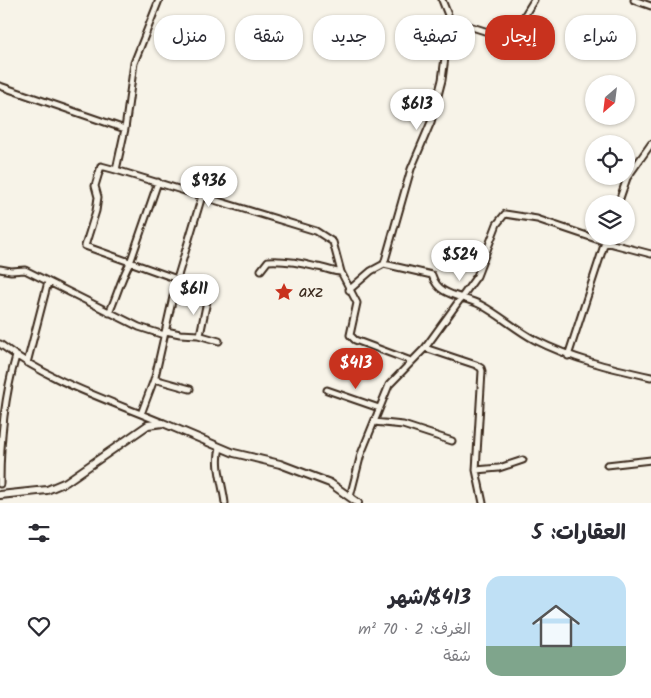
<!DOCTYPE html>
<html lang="ar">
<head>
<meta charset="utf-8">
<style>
  body { margin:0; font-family:Kalam,"Playpen Sans Arabic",sans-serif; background:#f7f7f7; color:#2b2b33; direction:rtl; height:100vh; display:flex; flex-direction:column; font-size:19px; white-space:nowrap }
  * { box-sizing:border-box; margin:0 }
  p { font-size:16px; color:#7c7c81 }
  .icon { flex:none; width:28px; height:28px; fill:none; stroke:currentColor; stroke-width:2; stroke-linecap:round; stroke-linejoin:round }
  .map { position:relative; height:503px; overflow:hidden; direction:ltr }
  .drawer { display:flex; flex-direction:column; background:#fff; flex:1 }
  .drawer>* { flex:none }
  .guide { position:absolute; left:15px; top:15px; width:621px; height:45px; direction:rtl; display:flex; gap:10px }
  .needle { width:32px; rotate:208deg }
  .tools { position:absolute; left:585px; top:75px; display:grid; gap:10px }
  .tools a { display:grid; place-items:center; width:50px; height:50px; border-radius:50%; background:#fff; box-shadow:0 1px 4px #0004; font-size:25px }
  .price { position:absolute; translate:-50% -42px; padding:0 11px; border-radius:18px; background:#fff; color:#222; font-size:16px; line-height:32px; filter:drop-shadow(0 1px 2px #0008) }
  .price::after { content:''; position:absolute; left:50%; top:30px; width:15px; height:11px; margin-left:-8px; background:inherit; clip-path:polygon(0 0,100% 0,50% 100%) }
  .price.on { background:#c8321e; color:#fff }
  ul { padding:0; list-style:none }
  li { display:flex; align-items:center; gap:15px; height:125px; padding:0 25px }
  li+li { border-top:1px solid #e1e1e2 }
  li span { display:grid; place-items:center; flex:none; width:140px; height:100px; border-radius:15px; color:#555 }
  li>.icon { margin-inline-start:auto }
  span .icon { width:60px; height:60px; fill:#fffc; stroke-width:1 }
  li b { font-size:21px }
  h2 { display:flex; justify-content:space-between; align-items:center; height:60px; padding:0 25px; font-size:21px }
  .pill { padding:0 18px; border-radius:20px; background:#fff; box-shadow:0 1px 4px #0004; font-size:18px; line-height:45px }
  .pill.on { background:#c8321e; color:#fff }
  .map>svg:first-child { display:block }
</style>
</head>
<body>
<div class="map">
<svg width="651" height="503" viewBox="0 0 651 503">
  <rect width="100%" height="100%" fill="#f7f3e8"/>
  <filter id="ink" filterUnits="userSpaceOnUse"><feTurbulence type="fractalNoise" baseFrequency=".02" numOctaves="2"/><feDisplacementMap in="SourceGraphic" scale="10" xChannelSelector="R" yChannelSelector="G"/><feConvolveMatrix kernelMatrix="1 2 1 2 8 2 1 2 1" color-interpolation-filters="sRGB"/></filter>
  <g filter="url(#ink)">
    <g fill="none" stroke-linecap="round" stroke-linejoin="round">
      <g stroke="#3b2a1e" stroke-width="9">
        <path id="minor" d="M159 0 134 63 125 129 116 170 316 231 333 242 341 272 357 303 350 335 355 340 411 361
          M634 0 651 6
          M450 20 510 39 534 0
          M0 86 125 129
          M116 170 101 166 95 186 98 197 96 211 85 246 177 279
          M618 204 627 178 651 144
          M384 264 411 169 431 122 442 80 450 20 442 0
          M0 269 11 271 25 270 139 327 164 335
          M261 270 268 261C284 260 301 263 317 267 326 268 333 272 341 272
          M349 290 371 271 384 264 432 275C439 298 463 295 481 305 500 315 516 330 535 340 572 359 611 368 651 377
          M109 313C117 296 121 278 130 263L158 182
          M166 331 180 334 198 335 219 341
          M200 335 207 301
          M0 344C48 381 108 400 163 423
          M425 348 476 365 481 368 482 371 476 470 483 503
          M568 356 607 236
          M27 363 48 282
          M154 379 190 389
          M327 390 379 408
          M141 414 155 377 177 279 202 196
          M374 422 403 425 452 441
          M220 448C215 465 223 485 225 503
          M607 465 651 460
          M476 470 499 468 523 460
          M0 484C0 440 4 398 16 356
          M350 497 361 454 389 385 425 348 477 276 497 224 505 214 537 219 605 242 651 254"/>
      </g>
      <g stroke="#3b2a1e" stroke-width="10">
        <path id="tertiary" d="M0 495 47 490 66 482 148 425 163 423 234 453 280 464 330 483 358 503"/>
      </g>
      <use href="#minor" stroke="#f7f3e8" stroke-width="5"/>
      <use href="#tertiary" stroke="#f7f3e8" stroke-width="6"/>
    </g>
  </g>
  <defs>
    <g id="sight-bare" transform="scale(1.5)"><path d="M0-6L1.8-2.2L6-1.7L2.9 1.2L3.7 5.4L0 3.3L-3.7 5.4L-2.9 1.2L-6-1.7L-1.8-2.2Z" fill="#c8321e" stroke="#f7f3e8" stroke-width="2.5" paint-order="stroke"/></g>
  </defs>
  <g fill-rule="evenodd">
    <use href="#sight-bare" x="284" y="292"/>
  </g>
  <g text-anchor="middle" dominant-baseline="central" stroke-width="4" stroke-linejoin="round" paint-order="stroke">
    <g font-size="18" fill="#3b2a1e" stroke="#f7f3e8" text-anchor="start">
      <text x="299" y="292">axz</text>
    </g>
  </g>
</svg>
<div class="tools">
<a><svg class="needle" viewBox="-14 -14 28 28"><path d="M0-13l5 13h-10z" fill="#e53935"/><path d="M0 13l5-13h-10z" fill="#7c7c81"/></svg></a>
<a><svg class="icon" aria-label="locate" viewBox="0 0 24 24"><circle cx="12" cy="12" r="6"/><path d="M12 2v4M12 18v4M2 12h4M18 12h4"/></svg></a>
<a><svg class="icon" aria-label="layers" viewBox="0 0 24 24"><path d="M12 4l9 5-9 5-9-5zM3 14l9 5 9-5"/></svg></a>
</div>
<b class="price" style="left:417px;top:131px">$613</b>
<b class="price" style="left:209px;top:208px">$936</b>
<b class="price" style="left:460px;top:282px">$524</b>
<b class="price" style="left:194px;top:316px">$611</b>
<b class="price on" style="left:356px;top:390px">$413</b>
<div class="guide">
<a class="pill">شراء</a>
<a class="pill on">إيجار</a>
<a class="pill">تصفية</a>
<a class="pill">جديد</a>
<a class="pill">شقة</a>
<a class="pill">منزل</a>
</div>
</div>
<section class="drawer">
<h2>العقارات: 5<svg class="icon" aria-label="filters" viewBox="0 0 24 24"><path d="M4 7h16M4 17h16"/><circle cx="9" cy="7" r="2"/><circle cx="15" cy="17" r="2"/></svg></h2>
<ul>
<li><span style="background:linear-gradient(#bfe0f5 70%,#7fa58c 0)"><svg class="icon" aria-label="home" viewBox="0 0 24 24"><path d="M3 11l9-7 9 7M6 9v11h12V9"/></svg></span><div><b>$413/شهر</b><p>الغرف: 2 · 70 m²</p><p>شقة</p></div><svg class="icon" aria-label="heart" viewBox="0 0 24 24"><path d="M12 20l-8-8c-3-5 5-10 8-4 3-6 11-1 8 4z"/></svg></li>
</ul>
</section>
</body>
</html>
